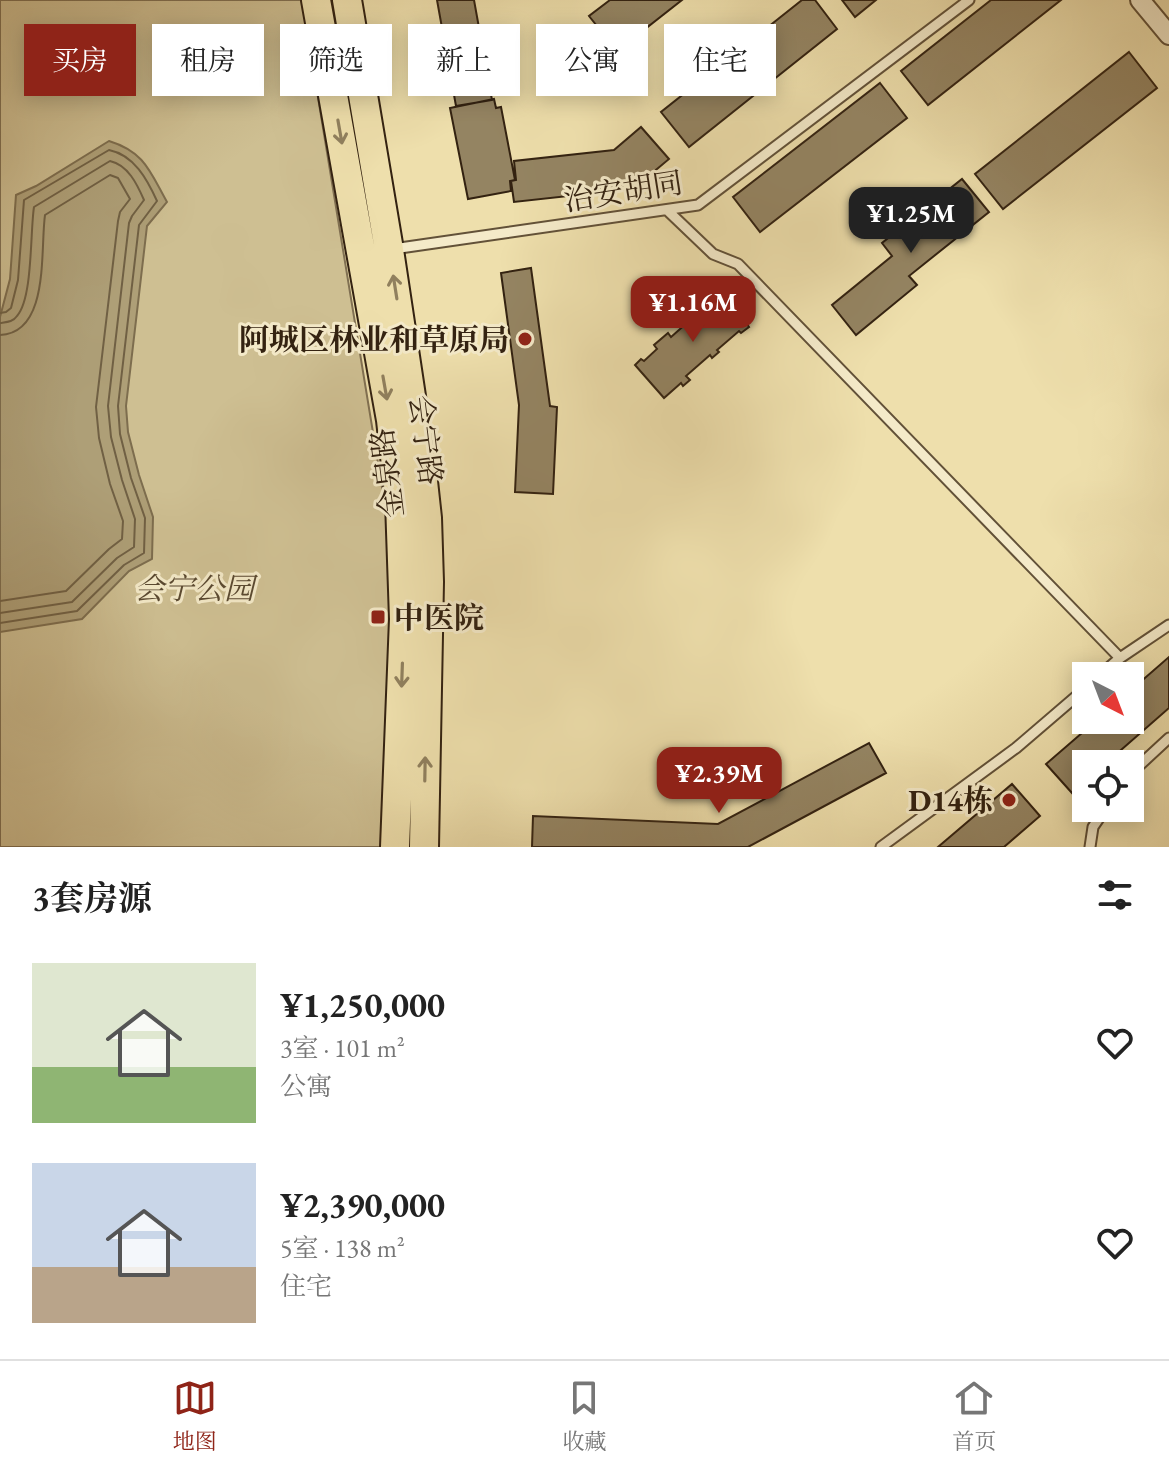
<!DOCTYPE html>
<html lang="zh">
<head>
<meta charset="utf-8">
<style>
  body { margin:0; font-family:"EB Garamond","Noto Serif SC",serif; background:#f2f2f2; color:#222; height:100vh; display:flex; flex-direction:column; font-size:30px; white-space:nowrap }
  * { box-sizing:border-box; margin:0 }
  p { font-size:26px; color:#767676 }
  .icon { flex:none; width:44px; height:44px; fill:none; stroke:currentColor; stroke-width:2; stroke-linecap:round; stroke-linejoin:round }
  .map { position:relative; height:847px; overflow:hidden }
  .panel { display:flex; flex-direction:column; background:#fff; flex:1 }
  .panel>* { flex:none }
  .top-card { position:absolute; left:24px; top:24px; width:1122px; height:72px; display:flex; gap:16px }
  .needle { width:52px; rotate:138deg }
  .fabs { position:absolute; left:1072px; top:662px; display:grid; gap:16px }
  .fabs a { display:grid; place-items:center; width:72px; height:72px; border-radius:0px; background:#fff; box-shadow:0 4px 20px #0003; font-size:40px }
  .price { position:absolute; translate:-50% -68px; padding:0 18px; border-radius:16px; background:#8f2418; color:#fff; font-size:26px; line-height:52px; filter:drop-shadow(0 2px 4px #0008) }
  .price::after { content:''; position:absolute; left:50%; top:48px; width:24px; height:18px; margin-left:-12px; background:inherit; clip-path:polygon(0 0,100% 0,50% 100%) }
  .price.on { background:#222; color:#fff }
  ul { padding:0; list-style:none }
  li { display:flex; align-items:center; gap:24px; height:200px; padding:0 32px }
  li span { display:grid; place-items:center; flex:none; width:224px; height:160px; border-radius:0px; color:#555 }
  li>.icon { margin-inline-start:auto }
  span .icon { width:96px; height:96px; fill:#fffc; stroke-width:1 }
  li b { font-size:34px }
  h2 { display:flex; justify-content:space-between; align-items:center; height:96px; padding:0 32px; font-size:34px }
  .tag { padding:0 28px; border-radius:0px; background:#fff; box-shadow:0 4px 20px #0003; font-size:28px; line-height:72px }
  .tag.on { background:#8f2418; color:#fff }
  .tab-bar { display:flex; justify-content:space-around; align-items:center; height:112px; border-top:2px solid #e0e0e0; background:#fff; font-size:22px; color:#767676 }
  .tab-bar a { display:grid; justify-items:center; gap:4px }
  .tab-bar .on { color:#8f2418 }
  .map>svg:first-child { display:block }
</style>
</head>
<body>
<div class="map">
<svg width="1169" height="847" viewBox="0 0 1169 847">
  <rect width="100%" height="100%" fill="#eedfac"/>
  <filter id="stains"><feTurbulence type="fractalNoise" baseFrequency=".0025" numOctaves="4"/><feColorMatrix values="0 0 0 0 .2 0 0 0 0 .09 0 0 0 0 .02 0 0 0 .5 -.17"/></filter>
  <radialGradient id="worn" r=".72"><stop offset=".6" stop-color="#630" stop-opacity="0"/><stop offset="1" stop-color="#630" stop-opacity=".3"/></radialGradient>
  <path fill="#cebf92" stroke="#807052" stroke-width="2" d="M0 0H302L390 536 389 847H0Z"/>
  <path fill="#ae9f77" stroke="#7d6d4e" stroke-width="2" d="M109 141C145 152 150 172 167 202L147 226 126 406 128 432 139 475 153 517 152 559 129 571 82 619 0 632V317L10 279 16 195 36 186Z"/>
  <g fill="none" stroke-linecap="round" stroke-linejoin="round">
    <path stroke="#706044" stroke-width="2" d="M0 313 6 312 11 308 18 280 24 200 109 150C134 155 147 179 157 201L139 225 118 406 120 434 131 478 145 518 144 553 124 565 77 611 0 623
      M0 323C7 322 13 322 17 316 33 298 30 232 34 207L110 161C128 165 137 184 144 200L132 216 129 223 108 406 111 437 122 480 135 519 134 547 117 558 72 602 0 613
      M0 335C50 333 40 250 45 215L110 175 118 178 130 199 120 212 118 221 96 407 99 438 110 484 123 521 122 539 109 549 66 591 0 601"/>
  </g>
  <path fill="#948462" stroke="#321" stroke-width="2" d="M437 0H474L492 100 456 106Z
    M610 0H682L617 51 589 16Z
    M802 0H815L837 29 689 147 661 112Z
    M842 0H876L855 17Z
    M991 0H1061L928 105 901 71Z
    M1129 52 1157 88 1003 209 975 174Z
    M880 83 907 118 760 232 733 197Z
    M494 99 496 108 501 107 515 180 510 181 511 191 468 199 450 108Z
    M641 127 669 159 639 184 623 190 514 202 511 181 516 180 514 161 614 150Z
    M962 179 989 212 909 276 917 285 856 335 832 305 892 256 882 243Z
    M531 268 550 406 557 407 553 494 515 492 519 405 501 273Z
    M719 289 728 300 733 296 740 304 736 307 749 322 747 324 749 327 741 333 739 331 717 350 719 352 712 358 710 355 686 376 690 380 683 386 681 383 664 398 635 365 641 359 644 361 657 349 654 345 668 333 671 337 688 322 685 319 699 306 702 309 717 296 714 293Z
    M1169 657V708L1105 764H1086V781L1072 793 1046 764 1097 720H1130V691Z
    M869 743 886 773 748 847H532L533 816 718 824Z
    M1012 784 1040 816 1004 847H938Z"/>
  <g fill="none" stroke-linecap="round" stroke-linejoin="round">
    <g stroke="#625138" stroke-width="13">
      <path id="lane" d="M667 210 713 254 738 264 1120 658
        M393 249 698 205 969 0
        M1099 676 1120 658 1169 625
        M1130 774 1169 738
        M881 847 1016 748 1086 688
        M1090 847 1093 827 1106 808"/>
    </g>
    <g stroke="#625138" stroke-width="22">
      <path id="street" d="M1140 0 1169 35"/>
    </g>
    <g stroke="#321" stroke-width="32">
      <path id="primary" d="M316 0 391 420 400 502 404 619 395 847
        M347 0 389 250 421 463 427 518 429 582 424 847"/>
    </g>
    <use href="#lane" stroke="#f4eac9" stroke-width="9"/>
    <use href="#street" stroke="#f4eac9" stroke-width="18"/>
    <use href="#primary" stroke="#eedfac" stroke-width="28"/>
  </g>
  <defs><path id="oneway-shaft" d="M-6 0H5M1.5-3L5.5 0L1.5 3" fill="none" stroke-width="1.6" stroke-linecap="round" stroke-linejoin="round" transform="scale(2)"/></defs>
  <g stroke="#90805e">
    <use href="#oneway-shaft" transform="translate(340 132) rotate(80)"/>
    <use href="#oneway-shaft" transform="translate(395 287) rotate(-99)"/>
    <use href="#oneway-shaft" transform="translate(385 388) rotate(80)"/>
    <use href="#oneway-shaft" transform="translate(402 675) rotate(92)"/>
    <use href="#oneway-shaft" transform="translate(425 769) rotate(-89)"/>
  </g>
  <g fill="#8f2418" stroke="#f4eac9" stroke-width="3">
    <circle cx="525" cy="339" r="8"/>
    <rect x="370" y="609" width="16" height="16" rx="4"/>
    <circle cx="1009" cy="800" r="8"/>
  </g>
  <g text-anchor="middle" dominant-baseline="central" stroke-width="6" stroke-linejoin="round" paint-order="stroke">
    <g font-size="30" fill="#321" stroke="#f4eac9">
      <text transform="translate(623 191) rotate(-9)">治安胡同</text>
      <text transform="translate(426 440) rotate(83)">会宁路</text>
      <text transform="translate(387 473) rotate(-97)">金泉路</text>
    </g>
    <g font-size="30" font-weight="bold" fill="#321" stroke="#f4eac9" text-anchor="end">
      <text x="509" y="339">阿城区林业和草原局</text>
      <text x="394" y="617" text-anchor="start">中医院</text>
      <text x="993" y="800">D14栋</text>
    </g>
    <g font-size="30" font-style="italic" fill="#5a4931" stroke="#f4eac9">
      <text x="194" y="588">会宁公园</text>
    </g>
  </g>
  <rect width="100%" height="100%" filter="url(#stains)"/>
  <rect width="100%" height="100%" fill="url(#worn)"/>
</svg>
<div class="fabs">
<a><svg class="needle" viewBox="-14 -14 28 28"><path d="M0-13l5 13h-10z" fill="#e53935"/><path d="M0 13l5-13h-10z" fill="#767676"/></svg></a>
<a><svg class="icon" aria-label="locate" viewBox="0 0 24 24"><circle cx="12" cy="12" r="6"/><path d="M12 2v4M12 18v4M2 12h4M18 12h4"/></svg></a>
</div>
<b class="price on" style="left:911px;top:255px">¥1.25M</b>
<b class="price" style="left:693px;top:344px">¥1.16M</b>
<b class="price" style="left:719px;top:815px">¥2.39M</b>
<div class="top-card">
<a class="tag on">买房</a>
<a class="tag">租房</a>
<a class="tag">筛选</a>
<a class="tag">新上</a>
<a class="tag">公寓</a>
<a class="tag">住宅</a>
</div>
</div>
<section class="panel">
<h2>3套房源<svg class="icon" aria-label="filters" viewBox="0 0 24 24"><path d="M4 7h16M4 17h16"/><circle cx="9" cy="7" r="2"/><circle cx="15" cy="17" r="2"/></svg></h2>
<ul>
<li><span style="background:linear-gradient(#dfe7d0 65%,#8fb573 0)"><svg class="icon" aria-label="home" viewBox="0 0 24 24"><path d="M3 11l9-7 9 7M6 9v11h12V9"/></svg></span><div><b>¥1,250,000</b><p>3室 · 101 m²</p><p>公寓</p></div><svg class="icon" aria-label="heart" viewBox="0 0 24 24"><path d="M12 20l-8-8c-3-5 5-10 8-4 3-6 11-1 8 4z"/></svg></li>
<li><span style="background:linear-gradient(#c9d6e8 65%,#b9a48a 0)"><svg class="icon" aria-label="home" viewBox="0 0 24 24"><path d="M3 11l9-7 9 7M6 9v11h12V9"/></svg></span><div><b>¥2,390,000</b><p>5室 · 138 m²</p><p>住宅</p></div><svg class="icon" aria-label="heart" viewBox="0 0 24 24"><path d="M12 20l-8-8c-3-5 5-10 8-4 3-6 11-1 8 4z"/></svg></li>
</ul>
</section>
<nav class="tab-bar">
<a class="on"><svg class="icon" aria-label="map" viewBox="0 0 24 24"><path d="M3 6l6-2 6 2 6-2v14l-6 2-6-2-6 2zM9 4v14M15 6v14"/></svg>地图</a>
<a><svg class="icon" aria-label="saved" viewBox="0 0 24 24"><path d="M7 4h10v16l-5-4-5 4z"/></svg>收藏</a>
<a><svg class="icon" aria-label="home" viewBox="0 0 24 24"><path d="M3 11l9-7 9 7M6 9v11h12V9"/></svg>首页</a>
</nav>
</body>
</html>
